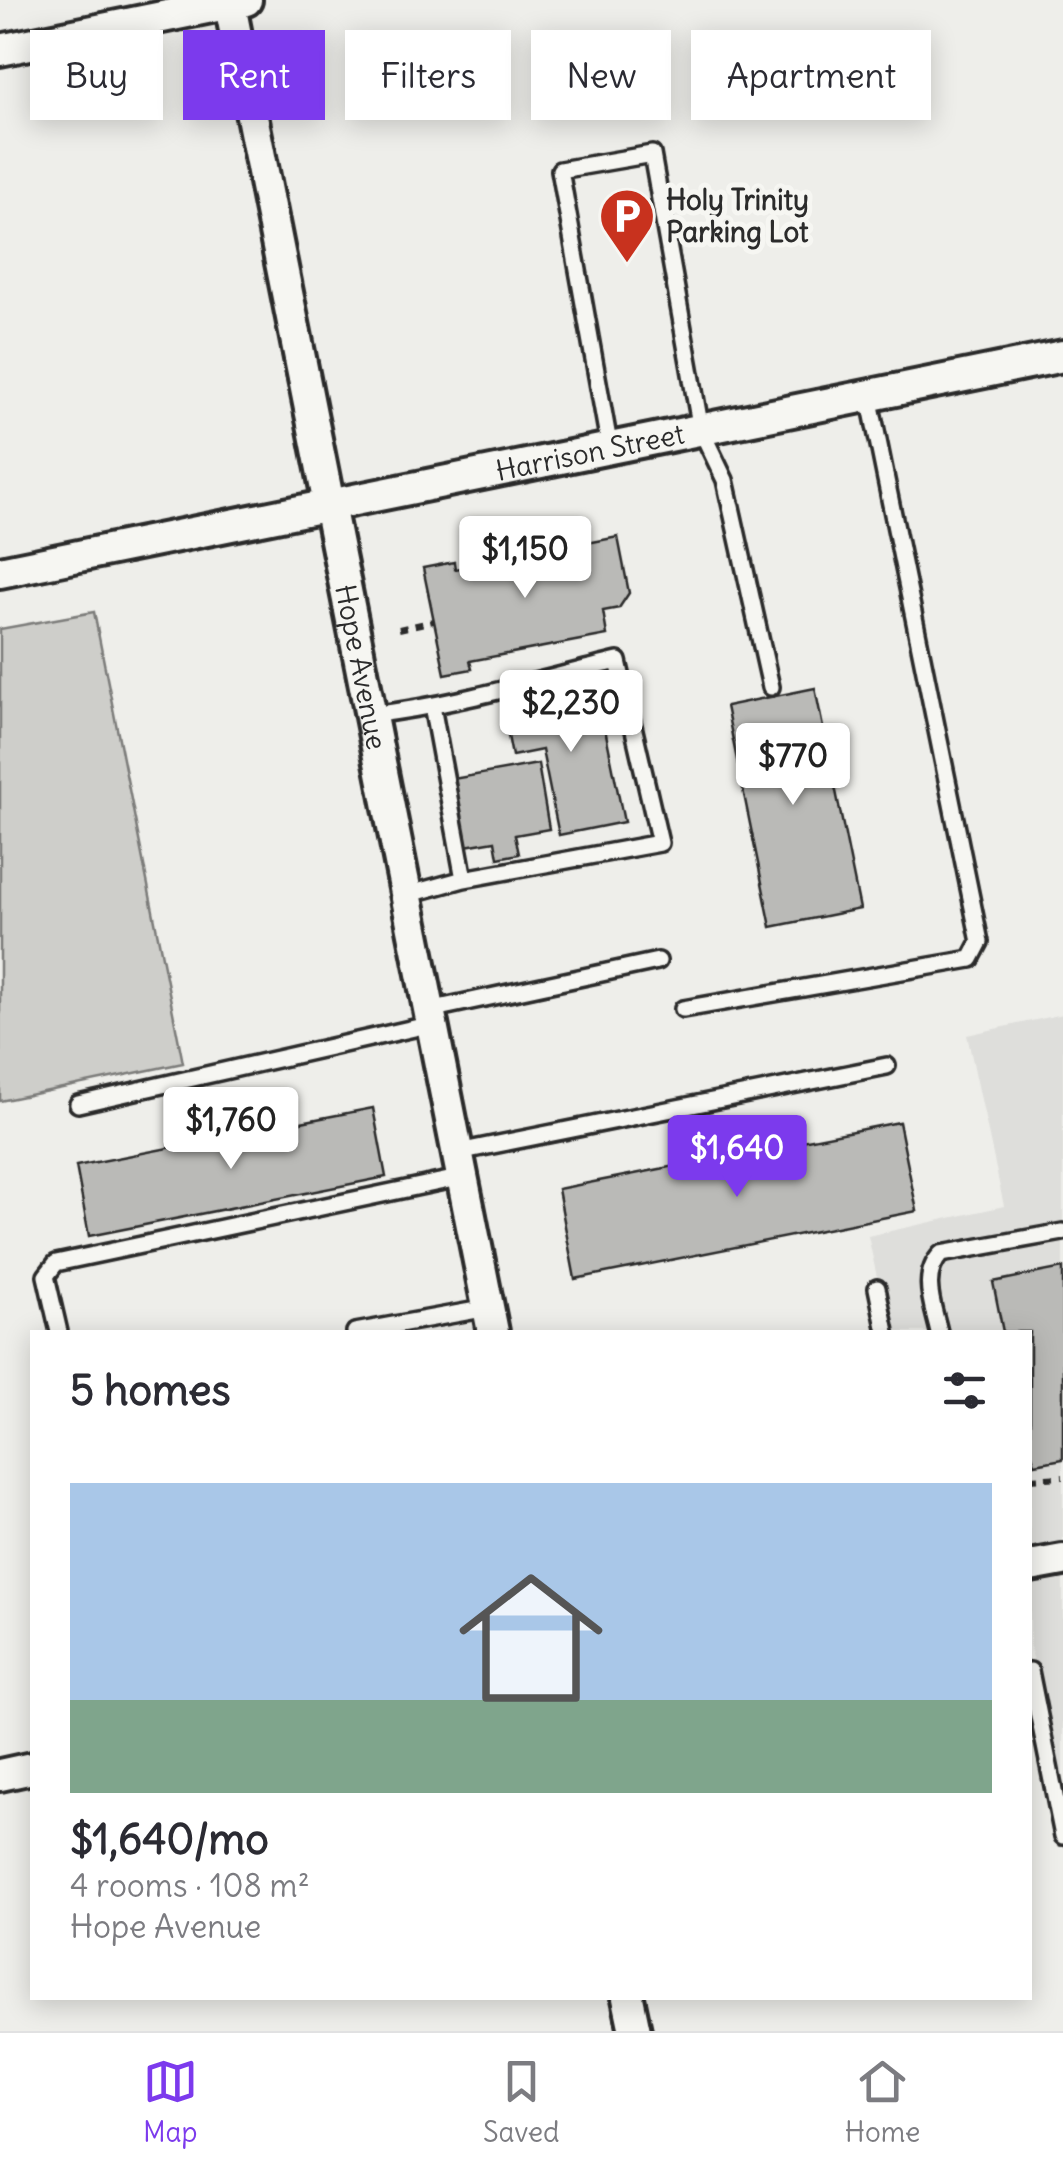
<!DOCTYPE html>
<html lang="en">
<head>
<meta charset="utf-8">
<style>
  body { margin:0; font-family:Delius,sans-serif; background:#f2f2f3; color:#2b2b33; height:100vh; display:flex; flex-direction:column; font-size:38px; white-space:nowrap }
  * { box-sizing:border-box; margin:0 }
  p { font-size:32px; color:#7c7c81 }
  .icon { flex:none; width:55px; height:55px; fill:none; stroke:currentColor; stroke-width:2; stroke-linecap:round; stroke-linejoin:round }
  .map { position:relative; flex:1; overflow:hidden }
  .details { position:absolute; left:30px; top:1330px; width:1002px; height:670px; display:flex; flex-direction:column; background:#fff; border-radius:0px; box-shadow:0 5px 25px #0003 }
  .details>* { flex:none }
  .hud { position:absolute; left:30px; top:30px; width:1005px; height:90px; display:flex; gap:20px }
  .price { position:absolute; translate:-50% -85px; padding:0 22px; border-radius:10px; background:#fff; color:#222; font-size:32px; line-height:65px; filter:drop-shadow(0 2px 5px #0008) }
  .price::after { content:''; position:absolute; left:50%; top:60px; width:30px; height:22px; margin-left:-15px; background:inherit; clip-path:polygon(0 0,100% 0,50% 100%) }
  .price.selected { background:#7c3aed; color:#fff }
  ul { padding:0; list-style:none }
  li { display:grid; align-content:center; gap:20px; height:530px; padding:0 40px }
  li+li { border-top:2px solid #e1e1e2 }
  li span { display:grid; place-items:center; height:310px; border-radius:0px; color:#555 }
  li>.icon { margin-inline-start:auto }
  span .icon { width:180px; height:180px; fill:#fffc; stroke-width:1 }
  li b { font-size:42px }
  h2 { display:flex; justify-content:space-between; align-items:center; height:120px; padding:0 40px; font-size:42px }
  .tag { padding:0 35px; border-radius:0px; background:#fff; box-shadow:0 5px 25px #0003; font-size:35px; line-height:90px }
  .tag.selected { background:#7c3aed; color:#fff }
  .tab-bar { display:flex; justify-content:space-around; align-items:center; height:140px; border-top:2px solid #e1e1e2; background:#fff; font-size:28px; color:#7c7c81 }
  .tab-bar a { display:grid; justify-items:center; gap:5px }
  .tab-bar .selected { color:#7c3aed }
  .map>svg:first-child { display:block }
</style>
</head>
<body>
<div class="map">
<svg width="1063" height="2031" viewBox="0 0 1063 2031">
  <rect width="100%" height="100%" fill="#eeeeea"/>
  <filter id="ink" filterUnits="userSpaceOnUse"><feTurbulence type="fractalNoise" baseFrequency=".01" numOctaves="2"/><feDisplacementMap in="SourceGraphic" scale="20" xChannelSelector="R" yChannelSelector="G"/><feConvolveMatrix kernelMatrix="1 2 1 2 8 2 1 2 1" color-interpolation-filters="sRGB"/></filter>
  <g filter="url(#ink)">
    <path fill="#dededb" d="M1063 1014V1794L1030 1645V1332H889L868 1236 1004 1206 967 1035Z"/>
    <path fill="#cececa" stroke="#7c7c7a" stroke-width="2.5" d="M94 612 183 1063 0 1101V629Z"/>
    <path fill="#babab7" stroke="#2b2b2b" stroke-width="2.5" d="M618 537 629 593 619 608 603 611 607 635 470 661 472 669 445 674 423 568 454 562 455 569Z
      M594 675 624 822 559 835 542 750 512 756 503 710 566 698 563 681Z
      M815 688 860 909 771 927 726 706Z
      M538 764 549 829 515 835 519 854 498 858 495 841 465 846 453 779Z
      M373 1108 386 1177 89 1236 76 1166Z
      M899 1122 917 1211 575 1279 558 1189Z
      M1063 1268V1459L1035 1464 1030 1450V1332H1003L993 1282Z"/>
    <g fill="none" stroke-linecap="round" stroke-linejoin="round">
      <g stroke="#2b2b2b" stroke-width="22">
        <path id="lane" d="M610 449 560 170 652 154 701 430 725 480 771 687
          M432 706 464 879
          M371 715C455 705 535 681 618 661L660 843 464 879 406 895
          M683 1009 971 959 980 942 869 396
          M429 1010 658 961
          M78 1104 432 1024
          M458 1152 887 1066
          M877 1288 886 1332
          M59 1332 46 1276 56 1263 463 1177
          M355 1332 488 1308
          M939 1332C933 1305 920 1276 941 1254L1063 1232
          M1030 1671 1063 1836"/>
      </g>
      <g stroke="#2b2b2b" stroke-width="38">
        <g id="street">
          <path id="s1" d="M229 0 493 1332"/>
          <path d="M0 50 246 0"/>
          <path id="s2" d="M0 572 1063 356"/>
          <path d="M1030 1566 1063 1560"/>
          <path d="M0 1775 32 1768"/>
          <path d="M628 1998 635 2031"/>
        </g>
      </g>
      <path stroke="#2b2b2b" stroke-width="6" stroke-dasharray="8 8" stroke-linecap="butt" d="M399 629 434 621
        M1030 1479 1063 1477"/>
      <use href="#lane" stroke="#f6f6f2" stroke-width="15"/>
      <use href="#street" stroke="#f6f6f2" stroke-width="30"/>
    </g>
  </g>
  <defs>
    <g id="parking-pin" transform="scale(2.875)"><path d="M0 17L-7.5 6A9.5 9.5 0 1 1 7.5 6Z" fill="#c8321e" stroke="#f6f6f2"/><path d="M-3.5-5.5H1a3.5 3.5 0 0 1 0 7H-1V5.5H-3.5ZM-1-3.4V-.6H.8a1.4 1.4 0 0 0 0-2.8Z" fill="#fff"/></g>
  </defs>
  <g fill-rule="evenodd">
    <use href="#parking-pin" x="627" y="216"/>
  </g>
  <g text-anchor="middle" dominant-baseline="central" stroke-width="10" stroke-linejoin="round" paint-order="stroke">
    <g font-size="28" font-weight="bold" fill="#2b2b2b" stroke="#f6f6f2" text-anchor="start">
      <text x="666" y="200">Holy Trinity<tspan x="666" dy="32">Parking Lot</tspan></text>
    </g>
    <g font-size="28" fill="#2b2b2b" stroke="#f6f6f2">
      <text stroke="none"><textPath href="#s2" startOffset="602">Harrison Street</textPath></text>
      <text stroke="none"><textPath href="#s1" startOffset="680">Hope Avenue</textPath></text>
    </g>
  </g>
</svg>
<b class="price" style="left:525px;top:601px">$1,150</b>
<b class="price" style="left:571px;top:755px">$2,230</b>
<b class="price" style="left:793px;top:808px">$770</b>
<b class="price" style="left:231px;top:1172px">$1,760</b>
<b class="price selected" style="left:737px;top:1200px">$1,640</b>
<div class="hud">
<a class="tag">Buy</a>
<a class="tag selected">Rent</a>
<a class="tag">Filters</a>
<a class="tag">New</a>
<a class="tag">Apartment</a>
</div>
<section class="details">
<h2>5 homes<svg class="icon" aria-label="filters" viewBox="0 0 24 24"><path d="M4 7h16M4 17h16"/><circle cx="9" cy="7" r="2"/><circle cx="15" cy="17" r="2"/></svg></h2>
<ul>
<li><span style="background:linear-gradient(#a9c7e8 70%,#7fa58c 0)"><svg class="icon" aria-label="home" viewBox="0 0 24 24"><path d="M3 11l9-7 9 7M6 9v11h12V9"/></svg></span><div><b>$1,640/mo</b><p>4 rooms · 108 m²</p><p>Hope Avenue</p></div></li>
</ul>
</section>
</div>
<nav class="tab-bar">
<a class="selected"><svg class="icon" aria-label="map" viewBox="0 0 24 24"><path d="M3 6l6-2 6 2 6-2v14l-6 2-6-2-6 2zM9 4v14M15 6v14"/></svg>Map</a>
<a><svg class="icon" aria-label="saved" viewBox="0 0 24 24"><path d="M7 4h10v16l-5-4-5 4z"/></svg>Saved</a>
<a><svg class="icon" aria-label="home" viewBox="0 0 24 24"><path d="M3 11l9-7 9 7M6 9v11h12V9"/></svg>Home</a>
</nav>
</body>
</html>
